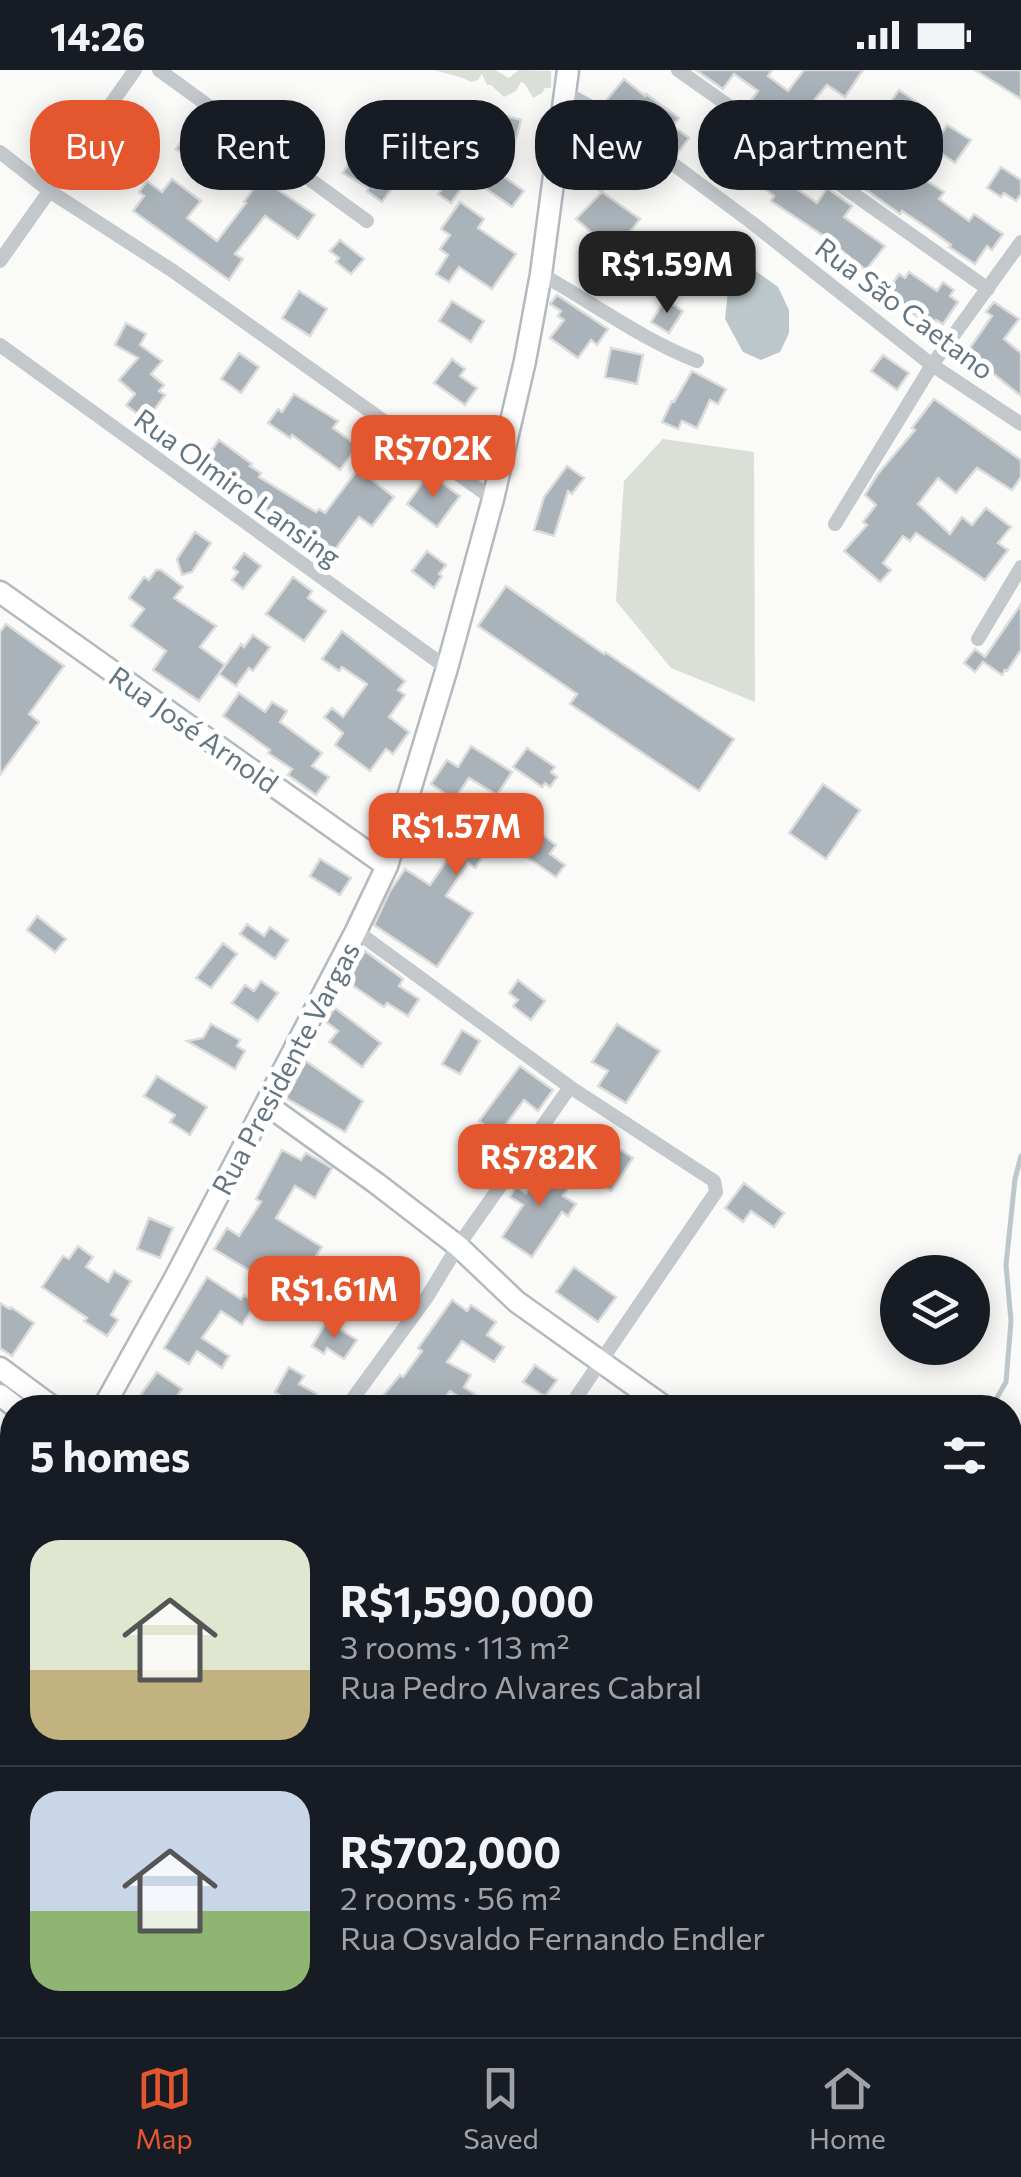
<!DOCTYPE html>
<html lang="en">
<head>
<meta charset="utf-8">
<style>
  body { margin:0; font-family:Commissioner,sans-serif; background:#242831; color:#f1f3f6; height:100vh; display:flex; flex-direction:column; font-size:38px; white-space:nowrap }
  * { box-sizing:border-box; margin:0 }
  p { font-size:32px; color:#9ea1a6 }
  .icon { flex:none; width:55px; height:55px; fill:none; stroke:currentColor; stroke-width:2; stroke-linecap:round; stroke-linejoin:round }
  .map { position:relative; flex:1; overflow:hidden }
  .details { position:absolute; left:0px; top:1325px; width:1022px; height:642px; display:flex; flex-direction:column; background:#171b24; border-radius:40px 40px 0 0; box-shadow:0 5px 25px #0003 }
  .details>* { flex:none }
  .hud { position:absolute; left:30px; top:30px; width:962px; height:90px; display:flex; gap:20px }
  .buttons { position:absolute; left:880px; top:1185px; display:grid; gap:20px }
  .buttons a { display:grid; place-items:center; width:110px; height:110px; border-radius:50%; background:#171b24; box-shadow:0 5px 25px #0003; font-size:50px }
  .price { position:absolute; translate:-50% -85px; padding:0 22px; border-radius:20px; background:#e4572e; color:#fff; font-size:32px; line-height:65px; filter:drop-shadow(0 2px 5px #0008) }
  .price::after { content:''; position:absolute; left:50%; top:60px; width:30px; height:22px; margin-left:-15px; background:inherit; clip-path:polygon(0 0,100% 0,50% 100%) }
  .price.selected { background:#222; color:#fff }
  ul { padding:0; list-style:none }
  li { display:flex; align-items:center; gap:30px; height:250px; padding:0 30px }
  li+li { border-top:2px solid #363941 }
  li span { display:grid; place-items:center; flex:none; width:280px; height:200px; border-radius:30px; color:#555 }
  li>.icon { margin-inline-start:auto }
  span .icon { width:120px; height:120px; fill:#fffc; stroke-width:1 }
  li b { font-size:42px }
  h2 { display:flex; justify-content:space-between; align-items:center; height:120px; padding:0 30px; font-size:42px }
  .pill { padding:0 35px; border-radius:40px; background:#171b24; box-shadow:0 5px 25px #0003; font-size:35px; line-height:90px }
  .pill.selected { background:#e4572e; color:#fff }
  .status { display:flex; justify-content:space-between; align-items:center; height:70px; padding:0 50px; background:#171b24; direction:ltr }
  .status svg { height:28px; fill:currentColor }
  .tab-bar { display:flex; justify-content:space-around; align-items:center; height:140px; border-top:2px solid #363941; background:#171b24; font-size:28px; color:#9ea1a6 }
  .tab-bar a { display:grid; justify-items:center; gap:5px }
  .tab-bar .selected { color:#e4572e }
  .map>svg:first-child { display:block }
</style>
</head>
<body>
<div class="status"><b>14:26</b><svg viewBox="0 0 49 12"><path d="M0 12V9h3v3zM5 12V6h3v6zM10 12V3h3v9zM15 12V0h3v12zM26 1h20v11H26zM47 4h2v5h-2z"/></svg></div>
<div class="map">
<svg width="1021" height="1967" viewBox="0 0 1021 1967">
  <rect width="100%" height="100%" fill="#fafaf8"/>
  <path fill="#dadfd7" d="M434 0H495L509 8 519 0 551 1V18H545L542 23 533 28 525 14 521 12 516 21 504 27 491 15H487L482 4 478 10 471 12C459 5 446 4 434 0Z
    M663 369 754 382 755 632 671 598 616 531 624 411Z
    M1010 1609 1021 1616V1725L1010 1755Z
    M12 1789V1955H430L448 1967H0V1810Z
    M689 1955H993L964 1962 961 1967H682Z"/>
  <path fill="#bbc7cb" d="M732 184 778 217 789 240V263L780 282 761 290 743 282 725 249Z"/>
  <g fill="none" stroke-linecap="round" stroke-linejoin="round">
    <path stroke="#bbc7cb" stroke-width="5" d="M991 1338 1006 1312 1011 1251 1006 1195 1015 1109 1021 1086
      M792 1967 793 1955"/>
  </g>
  <path fill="#aab3b9" stroke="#dcdcda" stroke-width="2.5" d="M696 0H772L768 6 788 21 804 0H863L845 27 827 15 800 47 780 31 766 49 747 36 758 21 734 4 723 19Z
    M975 0H1021V29Z
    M624 9 645 26 646 24 679 48 673 56 689 68 677 84 605 32Z
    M899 20 924 37 916 49 940 66 947 55 971 70 955 93 942 84 924 109 944 122 939 129 969 151 974 144 1003 164 992 180 987 176 975 194 949 177 951 175 929 159 902 141 900 144 865 119 878 104 830 68 834 63 831 61 846 41 871 60Z
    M502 45 521 50 511 87 496 101 524 121 512 137 469 107 451 133 438 124 476 77 480 62 487 66Z
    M190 60 233 89 219 108 176 79Z
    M137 61 148 68 141 78 149 85 136 105 117 92Z
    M595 69 625 90 602 122 640 149 598 203 588 190 598 176 587 168 592 163 576 149 602 122 582 109 592 95 581 88Z
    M767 82 789 99 782 108 817 133 827 118 852 136 844 147 885 176 866 200 837 177 839 176 771 131 774 126 748 106Z
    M351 89 392 118 382 132 367 121 368 118 343 103Z
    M1001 97 1021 110V124L1016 131 1004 123 1001 127 987 118Z
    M261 108 315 145 298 169 265 146 235 184 243 189 229 210 133 141 144 126 139 122 147 111 162 122 172 109 201 131 187 148 217 171 246 133 244 132Z
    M460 132 484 149 478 158 516 184 492 219 459 197 449 212 436 204 448 185 440 179 450 165 441 159Z
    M340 170 364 189 351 204 336 192 339 188 330 181Z
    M909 202 937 221 943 212 954 220 950 226 958 232 943 254 936 250 932 256 894 231 897 227 888 221 899 204 905 208Z
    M299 221 327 239 310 266 282 248Z
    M557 225 608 259 597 275 591 270 578 288 550 268 564 250 558 246 561 241 550 234Z
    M665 229 683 241 669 263 651 252Z
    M452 231 484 251 471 272 439 251Z
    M994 232 1019 249 1004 269 1021 283V326L984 296 979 303 961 291 992 246 986 242Z
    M126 253 146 264 140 275 162 291 151 304 164 315 159 321 165 325 154 340 148 336 140 346 126 335 135 324 119 310 138 288 115 275Z
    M611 278 643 285 637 314 605 307Z
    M239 283 259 297 241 323 221 309Z
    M883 285 909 303 897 320 871 301Z
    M452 289 465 299 460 306 477 318 465 335 434 313Z
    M692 301 726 319 718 334 710 330 697 358 682 351 678 359 662 352 672 331 674 332Z
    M294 324 338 351 333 358 358 376 340 400 292 365 290 368 268 353 278 339 282 342Z
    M934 329 1021 390V407L1012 420 977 398 956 423 938 408 918 434 950 464 962 447 972 455 986 438 1011 457 998 473 1008 480 985 510 916 463 910 471 903 466 883 493 891 500 880 512 844 481 867 455 863 452 876 435 865 425 877 405 915 360 912 358Z
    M219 370 252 394 250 396 261 403 259 407 316 442 319 439 325 443 358 399 394 427 372 456 359 447 331 485 314 473 316 470 253 431 256 428 209 395 211 393 205 389Z
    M567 396 584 408 572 424 568 421 554 466 534 460 544 427Z
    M429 404 460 426 437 457 407 434Z
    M195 462 211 473 192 502 182 505 177 489Z
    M427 481 446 495 439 504 442 506 434 518 412 501Z
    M244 483 261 496 243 519 232 510 238 502 233 498Z
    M156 500H161L183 517 174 528 216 556 200 577 225 595 199 631 153 600 166 581 131 556 144 539 129 528 144 507 149 510Z
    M293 507 312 521 308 528 326 541 304 571 266 544Z
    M506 516 604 584 605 582 734 669 699 721 570 634 577 624 478 556Z
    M1021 534V580L1007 601 1005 600 1002 605 983 592 975 602 964 593 975 579 985 587Z
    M6 554 64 596 29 644 39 652 0 705V562Z
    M342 561 405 611 398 620 405 625 389 647 409 662 393 684 386 679 370 701 335 675 343 663 324 647 332 638 343 647 367 614 342 597 339 601 322 589Z
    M253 565 270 577 253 601 249 598 236 616 219 604 241 574 244 577Z
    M239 623 265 642 272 632 287 641 280 652 322 683 312 696 329 707 316 725 288 705 292 699 268 683 270 680 223 646Z
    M471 676 512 702 497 725 469 708 454 730 431 714 447 690 458 697Z
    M527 678 555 697 551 702 557 707 550 717 545 713 542 717 513 697Z
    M823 714 860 740 826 789 789 763Z
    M488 724 556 775 550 784 565 795 556 807 496 767 475 798 468 793 446 826 473 843 437 897 374 855 390 821 405 799 430 815 457 775 430 756 447 733 470 749Z
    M320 789 351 808 340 825 310 806Z
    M37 846 66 869 55 882 27 860Z
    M247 854 264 866 270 857 288 870 275 889 240 864Z
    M223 873 237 884 211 918 196 908Z
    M365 881 403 909 399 916 419 929 408 946 387 933 384 937 346 911Z
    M518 910 545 931 531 950 513 936 518 930 509 923Z
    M261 911 278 923 258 951 232 933 245 915 254 921Z
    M335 938 381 973 362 997 329 972 338 961 325 951Z
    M211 954 240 970 237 976 245 981 235 999 187 971 203 968Z
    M617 954 660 981 626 1033 598 1016 608 1001 592 992Z
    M462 960 480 971 460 1004 442 994Z
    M306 991 363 1031 345 1062 286 1028Z
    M520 996 553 1020 538 1041 524 1030 498 1065 479 1051Z
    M157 1006 207 1037 190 1065 170 1052 175 1045 144 1026Z
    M615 1076 633 1088 611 1121 593 1110Z
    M282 1080 301 1090 306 1083 332 1098 315 1128 295 1116 276 1148 322 1177 292 1222 295 1225 278 1248 261 1236 275 1216 214 1179 227 1158 239 1166 261 1132 256 1129Z
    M552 1087 565 1093 557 1106 571 1114 563 1126 576 1134 568 1146 562 1142 532 1187 502 1167 523 1135 510 1127 516 1116 526 1123 542 1097 546 1099Z
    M744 1113 784 1143 774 1157 751 1141 743 1152 725 1138Z
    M149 1148 173 1158 160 1188 137 1179Z
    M78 1176 93 1187 86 1197 108 1212 114 1201 131 1211 111 1245 118 1250 107 1266 84 1251 87 1248 42 1217 63 1186 69 1189Z
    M574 1197 616 1227 598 1252 556 1222Z
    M367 1201 383 1211 378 1219 387 1225 377 1240 352 1223Z
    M207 1207 241 1229 244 1225 256 1233 242 1255 221 1241 202 1268 229 1286 222 1298 197 1281 189 1294 164 1278Z
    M452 1230 467 1241 471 1235 496 1252 487 1265 504 1277 494 1292 462 1271 447 1292 471 1305 464 1317 479 1327 472 1336 450 1321 437 1338H397L383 1326 400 1305 403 1307 422 1281 418 1278Z
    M0 1233 10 1239 11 1237 34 1253 12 1286 0 1278Z
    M327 1251 357 1270 344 1289 327 1278 324 1284 312 1276Z
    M535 1295 557 1310 546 1325H543L523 1312Z
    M289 1297 304 1306 299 1314 317 1324 310 1338H273L281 1326 275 1322Z
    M157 1302 182 1319 168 1338H131Z
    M12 1391V1456L0 1448V1417Z"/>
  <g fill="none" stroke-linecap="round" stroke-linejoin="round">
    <g stroke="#b3babf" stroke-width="25">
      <path id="secondary" d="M0 522 387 796
        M266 1034 376 1113 458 1176 517 1232 666 1338
        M0 1298 54 1338
        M0 1325 17 1338
        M103 1338 175 1208 356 861 387 796 447 598 493 429 525 291 541 204 568 0
        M0 1522 12 1501
        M1010 1578 1021 1586"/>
    </g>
    <path stroke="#c3c8cc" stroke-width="14" d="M159 0 367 151
      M678 0 988 219
      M566 23 611 48 751 152 932 295 1021 354
      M0 82 51 122 173 201 493 429
      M0 191 135 0
      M541 204C593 233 641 269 697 291
      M0 275 447 598
      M835 454 932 295 1021 172
      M978 569 1021 497
      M356 861 570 1017 714 1111 716 1122 569 1338
      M346 1338 427 1227 458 1176 570 1017
      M554 1967 562 1955"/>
    <use href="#secondary" stroke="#fff" stroke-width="20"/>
  </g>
  <g text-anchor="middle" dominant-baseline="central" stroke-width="10" stroke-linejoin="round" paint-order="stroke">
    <g font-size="28" fill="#657683" stroke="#fff">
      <text transform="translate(905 238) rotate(37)">Rua São Caetano</text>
      <text transform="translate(238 417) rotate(36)">Rua Olmiro Lansing</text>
      <text transform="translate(194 659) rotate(35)">Rua José Arnold</text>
      <text transform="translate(285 998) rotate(-62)">Rua Presidente Vargas</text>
    </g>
  </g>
</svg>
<div class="buttons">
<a><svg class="icon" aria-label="layers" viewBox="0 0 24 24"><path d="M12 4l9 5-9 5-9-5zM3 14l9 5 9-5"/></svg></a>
</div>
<b class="price selected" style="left:667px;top:246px">R$1.59M</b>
<b class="price" style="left:433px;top:430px">R$702K</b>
<b class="price" style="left:456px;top:808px">R$1.57M</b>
<b class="price" style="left:539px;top:1139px">R$782K</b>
<b class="price" style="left:334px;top:1271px">R$1.61M</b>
<div class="hud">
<a class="pill selected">Buy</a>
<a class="pill">Rent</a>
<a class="pill">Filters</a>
<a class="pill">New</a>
<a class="pill">Apartment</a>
</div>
<section class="details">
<h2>5 homes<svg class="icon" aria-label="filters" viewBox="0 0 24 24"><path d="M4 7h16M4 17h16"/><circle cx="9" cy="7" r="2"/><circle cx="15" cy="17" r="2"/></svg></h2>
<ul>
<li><span style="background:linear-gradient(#dfe7d0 65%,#c2b280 0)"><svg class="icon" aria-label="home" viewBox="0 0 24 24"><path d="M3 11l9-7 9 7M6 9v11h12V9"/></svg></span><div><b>R$1,590,000</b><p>3 rooms · 113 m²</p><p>Rua Pedro Alvares Cabral</p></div></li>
<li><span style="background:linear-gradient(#c9d6e8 60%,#8fb573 0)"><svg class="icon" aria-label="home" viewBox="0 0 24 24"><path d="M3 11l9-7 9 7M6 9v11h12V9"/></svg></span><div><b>R$702,000</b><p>2 rooms · 56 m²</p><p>Rua Osvaldo Fernando Endler</p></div></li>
</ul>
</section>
</div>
<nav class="tab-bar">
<a class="selected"><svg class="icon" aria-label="map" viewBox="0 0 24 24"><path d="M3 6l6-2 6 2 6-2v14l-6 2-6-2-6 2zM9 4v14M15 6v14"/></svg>Map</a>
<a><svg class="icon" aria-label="saved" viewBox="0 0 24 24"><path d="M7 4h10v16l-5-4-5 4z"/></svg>Saved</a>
<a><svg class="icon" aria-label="home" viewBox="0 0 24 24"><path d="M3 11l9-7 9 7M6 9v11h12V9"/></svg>Home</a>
</nav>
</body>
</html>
